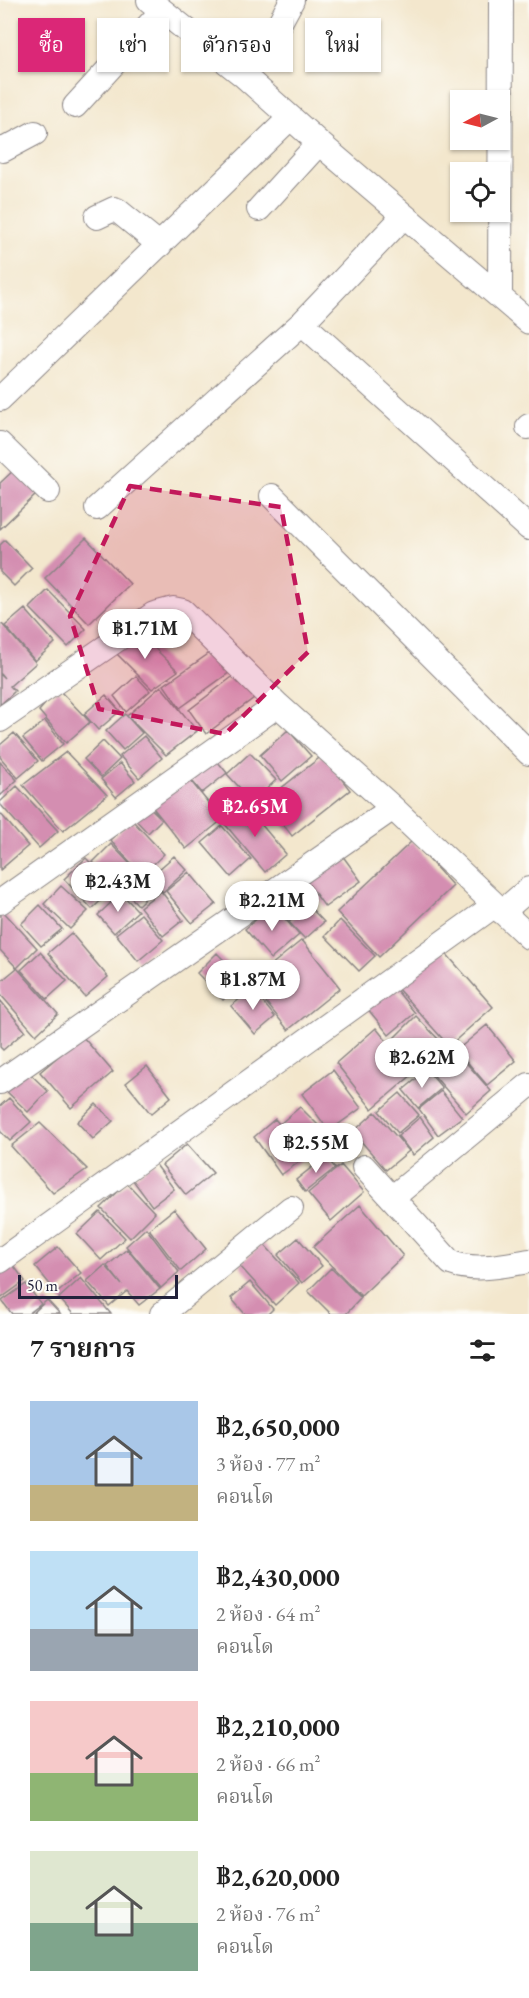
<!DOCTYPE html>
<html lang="th">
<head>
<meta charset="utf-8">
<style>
  body { margin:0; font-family:"EB Garamond","Noto Serif Thai",serif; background:#f6f6f6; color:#222; height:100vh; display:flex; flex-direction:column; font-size:22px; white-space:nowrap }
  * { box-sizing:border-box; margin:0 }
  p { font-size:20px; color:#767676 }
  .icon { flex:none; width:33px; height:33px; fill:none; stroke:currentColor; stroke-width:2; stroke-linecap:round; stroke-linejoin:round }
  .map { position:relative; height:1314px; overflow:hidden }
  .drawer { display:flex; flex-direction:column; background:#fff; flex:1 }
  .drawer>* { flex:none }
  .hud { position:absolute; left:18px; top:18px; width:494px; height:54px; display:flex; gap:12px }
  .needle { width:39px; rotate:263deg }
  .fabs { position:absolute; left:450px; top:90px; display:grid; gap:12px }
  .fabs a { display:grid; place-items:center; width:60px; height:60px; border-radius:0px; background:#fff; box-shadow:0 2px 4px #0004; font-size:30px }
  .scale { position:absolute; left:18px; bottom:15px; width:160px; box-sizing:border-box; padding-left:6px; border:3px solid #22223b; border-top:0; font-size:16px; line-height:21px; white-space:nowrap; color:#22223b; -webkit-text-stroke:4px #fdfcf7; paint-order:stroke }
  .price { position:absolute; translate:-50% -51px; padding:0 14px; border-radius:21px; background:#fff; color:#222; font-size:20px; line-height:39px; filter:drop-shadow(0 2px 3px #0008) }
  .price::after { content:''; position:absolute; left:50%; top:36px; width:18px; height:14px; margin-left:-9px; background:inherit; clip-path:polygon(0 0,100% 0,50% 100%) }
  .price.current { background:#db2777; color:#fff }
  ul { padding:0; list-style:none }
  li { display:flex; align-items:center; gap:18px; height:150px; padding:0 30px }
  li span { display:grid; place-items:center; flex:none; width:168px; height:120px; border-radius:0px; color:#555 }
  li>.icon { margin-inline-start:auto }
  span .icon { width:72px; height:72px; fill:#fffc; stroke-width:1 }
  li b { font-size:26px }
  h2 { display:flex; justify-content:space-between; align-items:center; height:72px; padding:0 30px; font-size:26px }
  .pill { padding:0 21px; border-radius:0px; background:#fff; box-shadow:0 2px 4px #0004; font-size:21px; line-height:54px }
  .pill.current { background:#db2777; color:#fff }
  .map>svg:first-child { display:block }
</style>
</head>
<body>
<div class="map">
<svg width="529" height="1314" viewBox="0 0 529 1314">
  <rect width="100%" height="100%" fill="#fdfcf7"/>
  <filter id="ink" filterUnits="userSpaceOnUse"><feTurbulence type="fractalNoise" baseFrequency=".0167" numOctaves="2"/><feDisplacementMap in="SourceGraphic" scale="12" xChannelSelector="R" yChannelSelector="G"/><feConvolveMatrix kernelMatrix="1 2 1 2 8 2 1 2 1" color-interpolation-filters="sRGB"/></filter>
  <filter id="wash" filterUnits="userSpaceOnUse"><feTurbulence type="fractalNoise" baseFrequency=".008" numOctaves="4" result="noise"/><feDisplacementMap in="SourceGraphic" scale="24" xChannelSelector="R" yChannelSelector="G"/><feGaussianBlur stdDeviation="1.35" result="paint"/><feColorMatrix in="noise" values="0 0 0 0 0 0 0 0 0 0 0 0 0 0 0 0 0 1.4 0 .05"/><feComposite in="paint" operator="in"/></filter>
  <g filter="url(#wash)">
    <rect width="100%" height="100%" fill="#f3e7cd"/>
    <g id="blocks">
      <path fill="#d48eb1" d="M15 469 38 493 0 529V483Z
        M86 538 130 584 89 624 45 578Z
        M5 540 32 568 14 586 0 572V545Z
        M48 590 86 629 68 647 30 608Z
        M25 609 55 643 35 661 5 626Z
        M2 624 36 663 10 686 15 691 0 705V674L4 678 0 673V625Z
        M137 631 178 671 152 689 113 650Z
        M214 650 230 672 180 708 164 685Z
        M240 671 258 695 206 734 189 710Z
        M136 676 150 691 126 712 114 696Z
        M161 686 197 731 166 755 127 716Z
        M58 689 90 722 66 743 39 711Z
        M106 695 120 711 98 730 84 714Z
        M125 714 142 733 123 750 106 731Z
        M45 721 63 744 42 761 23 738Z
        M288 730 311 756 282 781 260 755Z
        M14 733 38 761 18 778 0 757V745Z
        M144 736 162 758 139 778 120 756Z
        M103 741 120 759 101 777 84 759Z
        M66 752 107 795 63 831 23 785Z
        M250 753 276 780 253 802 227 774Z
        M323 755 350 790 292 836 265 801Z
        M213 756 227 773 202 793 188 776Z
        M0 762 17 780 0 796Z
        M120 763 135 781 116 797 101 779Z
        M186 775 222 820 186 849 150 804Z
        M17 786 58 831 39 848 0 804V802Z
        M145 803 162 819 148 833 132 816Z
        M245 805 286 854 265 872 224 823Z
        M0 813 28 846 0 870Z
        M132 820 164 854 142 875 110 840Z
        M222 826 251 859 231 877 202 843Z
        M412 841 453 886 379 957 337 912Z
        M111 844 132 866 111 884 114 888 92 909 64 879 86 858 108 881 93 862Z
        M342 855 361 881 325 907 306 881Z
        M174 856 187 870 163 892 150 877Z
        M189 872 216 904 192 923 166 891Z
        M142 875 155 889 138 905 125 891Z
        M289 883 306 905 288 920 269 898Z
        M61 886 88 911 70 929 44 904Z
        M161 891 183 920 163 936 140 907Z
        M121 893 138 911 114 933 98 915Z
        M40 905 62 929 41 946 21 924Z
        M273 905 299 935 271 959 245 929Z
        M308 905 324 922 305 939 289 922Z
        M1 909 37 948 17 968 0 950Z
        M141 914 163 940 138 961 116 934Z
        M340 920 375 956 359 971 325 936Z
        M71 933 108 977 85 997 48 953Z
        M302 940 340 988 288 1030 250 982Z
        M443 950 493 1007 449 1046 397 988Z
        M40 952 67 981 47 999 21 970Z
        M217 953 243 980 223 1000 197 973Z
        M17 968 58 1014 36 1035 0 994V982Z
        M393 986 415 1013 389 1035 367 1008Z
        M252 989 275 1017 255 1034 231 1006Z
        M0 1000 25 1031 3 1050 0 1047Z
        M416 1016 441 1042 419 1063 394 1038Z
        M487 1025 516 1061 487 1085 457 1050Z
        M376 1028 413 1074 372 1109 336 1063Z
        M82 1036 113 1072 71 1108 40 1072Z
        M454 1049 491 1091 466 1113 430 1071Z
        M147 1066 171 1097 151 1114 126 1083Z
        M24 1068 48 1091 28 1112 2 1087Z
        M333 1070 361 1108 329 1131 302 1094Z
        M427 1070 442 1088 418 1108 403 1090Z
        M441 1091 462 1117 438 1135 419 1109Z
        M400 1093 419 1115 398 1133 379 1111Z
        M9 1098 31 1122 10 1141 0 1131V1106Z
        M96 1104 113 1121 93 1139 77 1122Z
        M300 1107 329 1136 308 1156 281 1123Z
        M375 1112 409 1151 386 1170 353 1132Z
        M420 1117 434 1137 413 1155 398 1136Z
        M275 1119 307 1156 281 1175 254 1137Z
        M40 1123 87 1169 53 1193 11 1146Z
        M187 1144 213 1173 186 1195 162 1165Z
        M326 1156 335 1168 305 1192 296 1180Z
        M154 1162 174 1189 152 1206 132 1179Z
        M341 1165 364 1192 331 1221 308 1193Z
        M127 1183 155 1213 130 1238 101 1208Z
        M360 1205 403 1256 361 1296 313 1247Z
        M174 1209 206 1249 181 1271 149 1229Z
        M100 1212 125 1238 101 1260 77 1234Z
        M146 1228 179 1272 161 1288 126 1246Z
        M298 1238 322 1266 302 1283 278 1255Z
        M263 1243 299 1283 275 1305 239 1265Z
        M58 1247 81 1273 57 1293 35 1266Z
        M127 1249 160 1289 139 1305 127 1291 109 1306 87 1281 105 1265 122 1285 107 1266Z
        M8 1258 25 1281 0 1299V1264Z
        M331 1268 361 1298 346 1314H331L308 1291Z
        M81 1278 111 1314H73L59 1298Z
        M250 1282 273 1309 268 1314H245L231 1298Z
        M26 1284 41 1304 28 1314H12L2 1301Z
        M47 1300 60 1314H32Z"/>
    </g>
  </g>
  <g filter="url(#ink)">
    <use href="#blocks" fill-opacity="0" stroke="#8a8484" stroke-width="1.5"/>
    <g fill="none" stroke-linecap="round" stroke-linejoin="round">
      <g stroke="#8a8484" stroke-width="26">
        <path id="minor" d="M149 0 243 75 319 143 529 322
          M243 75 273 35 292 0
          M75 106 162 11
          M0 149 3 150 35 133
          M259 209 319 143
          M97 217 114 209 117 210 160 245
          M500 297 501 0
          M302 323 529 528
          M0 399 290 118
          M528 427 529 426
          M0 444 48 491
          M272 496 529 753
          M97 508 302 323 404 216
          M0 720 154 614 173 609 183 611 278 705 393 808 529 937
          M0 902 278 705
          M502 912 529 889
          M0 1082 393 808
          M529 1085 392 1198 451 1263C475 1272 504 1265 529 1261
          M364 1167 392 1198
          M0 1261 495 905
          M162 1314 291 1208"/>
      </g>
      <use href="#minor" stroke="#fff" stroke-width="24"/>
    </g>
  </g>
  <path fill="#c2185b" fill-opacity="0.2" stroke="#c2185b" stroke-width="4.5" stroke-dasharray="12 8" stroke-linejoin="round" d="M130 486 281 507 308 652 225 734 99 709 70 616Z"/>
</svg>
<div class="fabs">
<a><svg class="needle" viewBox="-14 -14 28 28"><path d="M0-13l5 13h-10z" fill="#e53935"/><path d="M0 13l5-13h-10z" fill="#767676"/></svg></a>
<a><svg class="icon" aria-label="locate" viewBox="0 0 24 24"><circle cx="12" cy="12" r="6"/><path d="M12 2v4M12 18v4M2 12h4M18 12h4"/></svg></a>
</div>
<div class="scale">50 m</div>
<b class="price" style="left:145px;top:660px">฿1.71M</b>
<b class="price current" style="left:255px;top:838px">฿2.65M</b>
<b class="price" style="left:118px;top:913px">฿2.43M</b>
<b class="price" style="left:272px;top:932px">฿2.21M</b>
<b class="price" style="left:253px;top:1011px">฿1.87M</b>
<b class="price" style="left:422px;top:1089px">฿2.62M</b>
<b class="price" style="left:316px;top:1174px">฿2.55M</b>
<div class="hud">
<a class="pill current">ซื้อ</a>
<a class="pill">เช่า</a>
<a class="pill">ตัวกรอง</a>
<a class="pill">ใหม่</a>
</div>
</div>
<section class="drawer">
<h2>7 รายการ<svg class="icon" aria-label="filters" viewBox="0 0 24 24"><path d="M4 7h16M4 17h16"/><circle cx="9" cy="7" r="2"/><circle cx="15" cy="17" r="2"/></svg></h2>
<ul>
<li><span style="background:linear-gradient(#a9c7e8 70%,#c2b280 0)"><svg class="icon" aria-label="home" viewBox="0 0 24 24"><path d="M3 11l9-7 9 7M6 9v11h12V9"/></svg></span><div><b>฿2,650,000</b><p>3 ห้อง · 77 m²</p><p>คอนโด</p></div></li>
<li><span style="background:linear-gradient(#bfe0f5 65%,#9aa5b1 0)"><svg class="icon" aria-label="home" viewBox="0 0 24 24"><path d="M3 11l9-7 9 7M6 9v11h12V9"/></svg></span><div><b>฿2,430,000</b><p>2 ห้อง · 64 m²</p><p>คอนโด</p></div></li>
<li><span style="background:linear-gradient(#f6c9c9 60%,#8fb573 0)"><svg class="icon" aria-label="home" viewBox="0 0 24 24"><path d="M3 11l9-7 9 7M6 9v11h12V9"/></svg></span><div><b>฿2,210,000</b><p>2 ห้อง · 66 m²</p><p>คอนโด</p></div></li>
<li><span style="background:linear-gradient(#dfe7d0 60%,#7fa58c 0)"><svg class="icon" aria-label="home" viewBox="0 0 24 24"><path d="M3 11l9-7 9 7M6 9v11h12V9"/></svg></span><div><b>฿2,620,000</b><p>2 ห้อง · 76 m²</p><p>คอนโด</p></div></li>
</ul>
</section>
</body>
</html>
